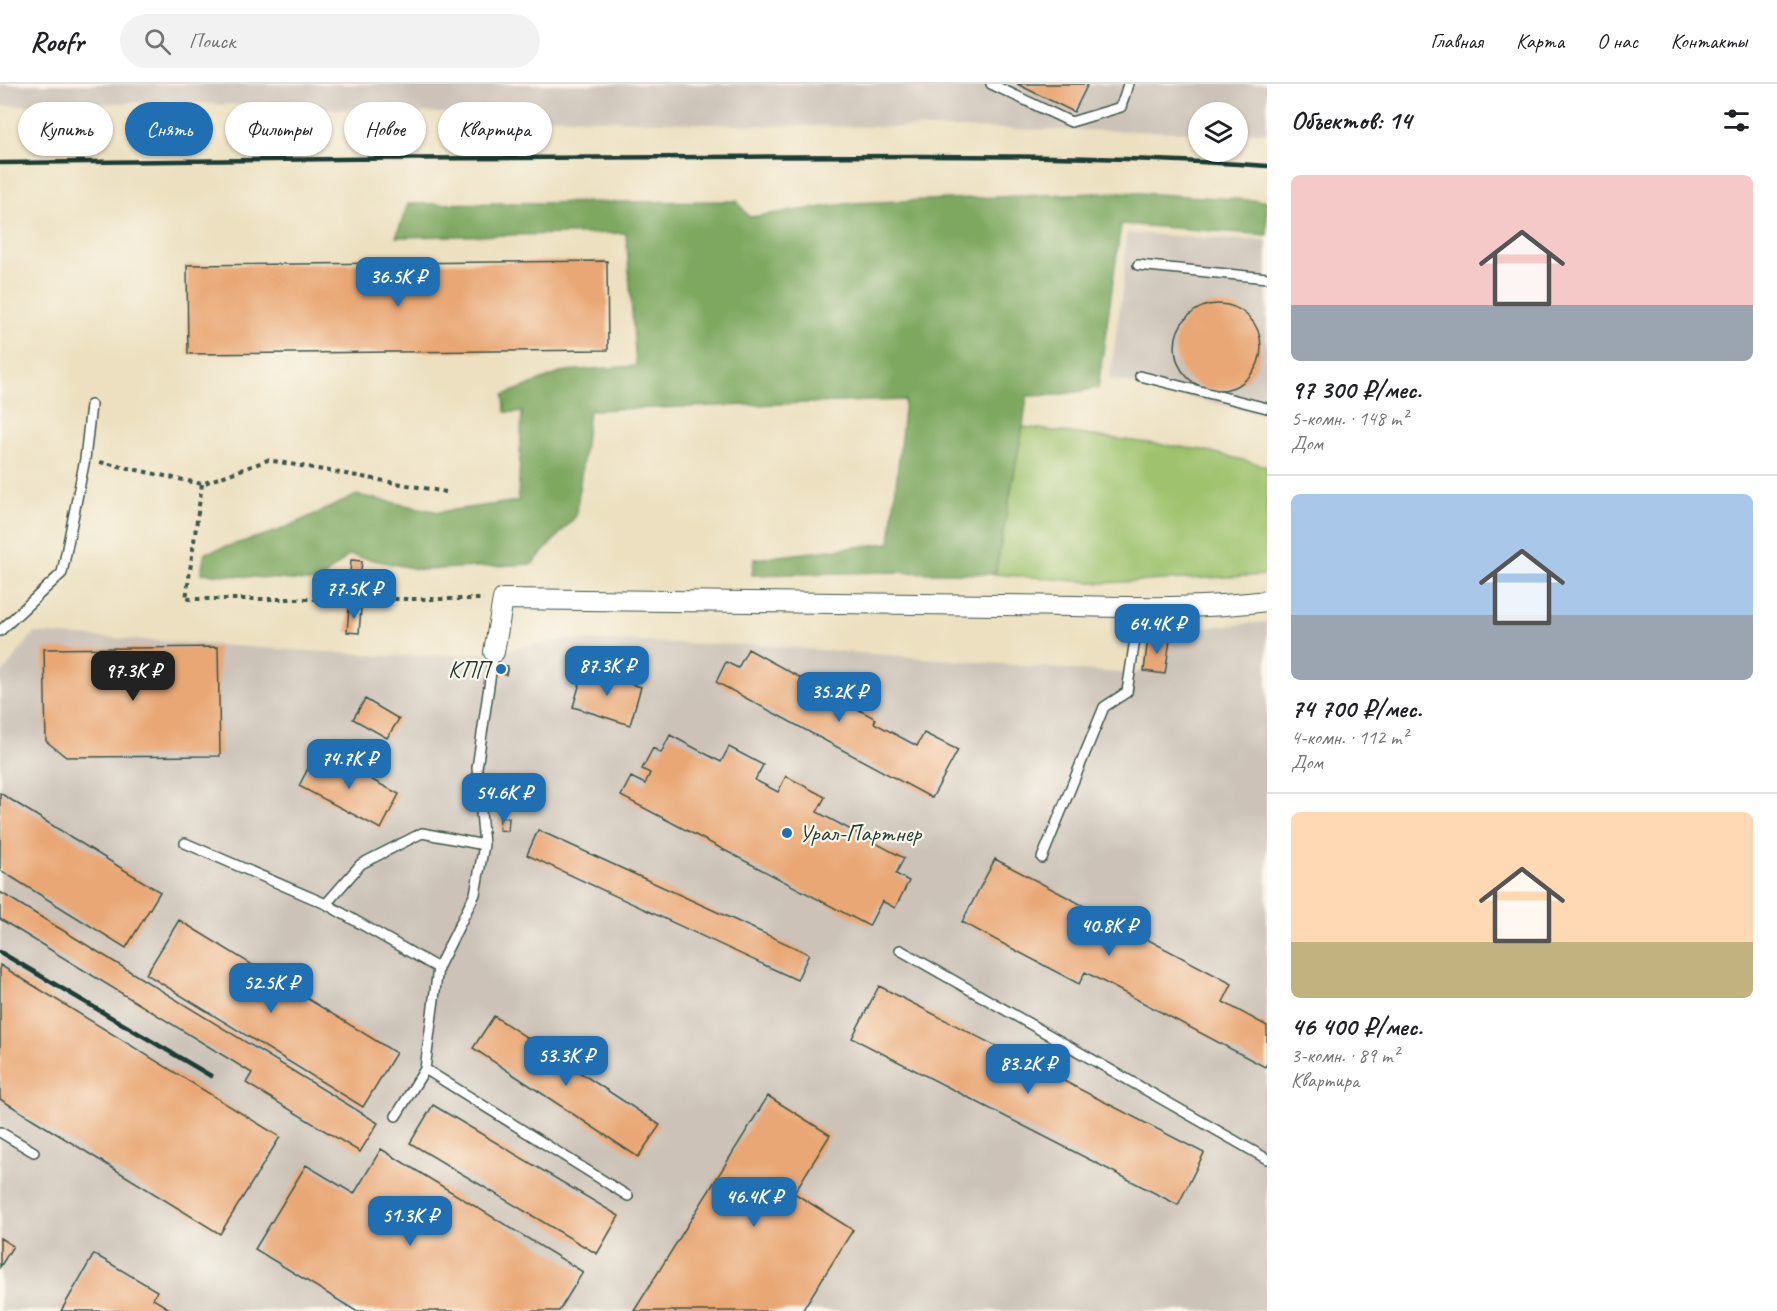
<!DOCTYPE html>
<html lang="ru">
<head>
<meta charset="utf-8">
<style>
  body { margin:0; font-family:Caveat,sans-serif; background:#f2f2f2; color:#202124; height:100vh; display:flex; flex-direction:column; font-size:22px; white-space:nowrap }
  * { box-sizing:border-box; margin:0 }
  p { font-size:20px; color:#757577 }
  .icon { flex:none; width:33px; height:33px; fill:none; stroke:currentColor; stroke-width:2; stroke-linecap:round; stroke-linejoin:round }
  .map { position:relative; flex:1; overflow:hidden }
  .side { display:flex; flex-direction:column; background:#fff; width:510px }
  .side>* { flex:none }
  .top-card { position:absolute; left:18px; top:18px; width:570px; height:54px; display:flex; gap:12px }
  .controls { position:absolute; left:1188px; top:18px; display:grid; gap:12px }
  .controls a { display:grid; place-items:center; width:60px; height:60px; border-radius:50%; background:#fff; box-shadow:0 2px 4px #0004; font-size:30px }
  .price { position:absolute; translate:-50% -51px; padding:0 14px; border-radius:12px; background:#1f6fb2; color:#fff; font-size:20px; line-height:39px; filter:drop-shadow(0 2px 3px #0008) }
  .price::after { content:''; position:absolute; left:50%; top:36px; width:18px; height:14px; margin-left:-9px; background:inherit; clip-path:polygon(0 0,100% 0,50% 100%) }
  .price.on { background:#222; color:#fff }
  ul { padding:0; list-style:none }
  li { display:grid; align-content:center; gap:12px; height:318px; padding:0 24px }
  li+li { border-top:2px solid #e0e0e0 }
  li span { display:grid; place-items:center; height:186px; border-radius:9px; color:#555 }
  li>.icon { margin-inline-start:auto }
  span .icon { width:108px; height:108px; fill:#fffc; stroke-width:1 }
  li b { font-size:26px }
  h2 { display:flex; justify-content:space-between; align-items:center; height:72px; padding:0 24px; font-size:26px }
  .chip { padding:0 21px; border-radius:27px; background:#fff; box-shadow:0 2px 4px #0004; font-size:21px; line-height:54px }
  .chip.on { background:#1f6fb2; color:#fff }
  header { display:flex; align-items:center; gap:36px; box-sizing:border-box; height:84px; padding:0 30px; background:#fff; border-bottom:2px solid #e0e0e0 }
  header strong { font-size:28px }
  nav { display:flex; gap:33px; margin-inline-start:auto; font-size:21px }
  .search { width:420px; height:54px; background:#f2f2f2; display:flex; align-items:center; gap:15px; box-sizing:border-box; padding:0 21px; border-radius:33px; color:#757577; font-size:22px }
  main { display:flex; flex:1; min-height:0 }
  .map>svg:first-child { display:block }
</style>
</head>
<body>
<header>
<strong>Roofr</strong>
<div class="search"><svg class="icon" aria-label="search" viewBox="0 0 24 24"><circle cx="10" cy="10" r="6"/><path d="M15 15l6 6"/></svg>Поиск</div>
<nav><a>Главная</a><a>Карта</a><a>О нас</a><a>Контакты</a></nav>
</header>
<main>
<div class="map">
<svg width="1267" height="1227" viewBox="0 0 1267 1227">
  <rect width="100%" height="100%" fill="#fbf7ec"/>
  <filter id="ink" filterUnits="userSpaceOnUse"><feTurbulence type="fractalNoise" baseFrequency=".0167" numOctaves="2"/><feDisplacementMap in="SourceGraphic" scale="12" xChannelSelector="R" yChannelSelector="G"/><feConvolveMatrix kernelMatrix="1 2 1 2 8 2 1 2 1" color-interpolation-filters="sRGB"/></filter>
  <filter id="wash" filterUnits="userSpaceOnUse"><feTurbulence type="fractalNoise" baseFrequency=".008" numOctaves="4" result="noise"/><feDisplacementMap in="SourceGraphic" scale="24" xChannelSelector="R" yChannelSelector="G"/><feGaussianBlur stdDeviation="1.35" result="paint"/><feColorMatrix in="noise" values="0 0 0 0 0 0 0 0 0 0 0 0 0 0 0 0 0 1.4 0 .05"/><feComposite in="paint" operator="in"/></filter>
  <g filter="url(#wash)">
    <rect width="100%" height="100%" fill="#ece0c0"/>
    <path fill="#ccc2b8" d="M0 0H1267V48H1238V28H1198V48L737 41 160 18 0 22Z
      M1126 149 1267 157V331L1110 295 1124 191Z
      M1267 538V1227H0V592L34 549 389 572 455 571 494 568 562 556 758 561 1131 590 1144 587 1148 553 1157 543 1197 546 1211 543Z"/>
    <path fill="#9ec26d" stroke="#5e8050" stroke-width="1.5" d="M1023 343 1203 366 1267 382V491L1102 499 995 490Z"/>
    <path fill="#7ea860" stroke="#4e724a" stroke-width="1.5" d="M1122 108 1267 117V151L1121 140 1098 304 1057 311 1027 312 1023 343 995 490 887 488 752 491 754 475 890 459 905 316 589 326 576 432 532 480 422 486 349 471 318 498 201 489 205 469 278 447 357 411 439 428 518 417 522 328H505L504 311 565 287 636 282 626 149 396 153 408 120 737 117 749 133 853 119Z"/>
    <g id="blocks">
      <path fill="#e9a775" d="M1017 0H1088L1074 28Z
        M607 177 608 266 188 270 187 181Z
        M1175 263a43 43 0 1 1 86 0a43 43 0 1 1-86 0Z
        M351 476 362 477 359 503 349 502Z
        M349 524 361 525 359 549 347 548Z
        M1148 553 1170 556 1165 590 1144 587Z
        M218 563 220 672 66 673 46 657 44 565Z
        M748 565 876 635 874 639 917 662 924 649 958 666 932 714 716 598 726 578 738 584Z
        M497 580 508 582 506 591 495 589Z
        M584 585 641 603 630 641 573 623Z
        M365 615 399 635 387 654 353 635Z
        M670 651 721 678 729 663 763 681 755 696 778 708 786 692 825 713 817 728 904 774 896 790 909 797 895 824 882 817 869 842 621 712 631 693 645 700 650 689 642 685 653 664 661 669Z
        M317 667 399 710 381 745 299 702Z
        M0 709 160 808 126 864 0 786Z
        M500 733 509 734 508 747 499 746Z
        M538 746 809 870 797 896 527 771Z
        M995 775 1232 900 1223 918 1267 942V979L1265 983 1085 888 1079 900 962 838Z
        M0 808 378 1039 360 1068 246 999 252 989 0 835Z
        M179 836 396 969 363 1023 146 890Z
        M0 881 280 1053 220 1150 0 1015Z
        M879 902 1204 1069 1178 1121 852 954Z
        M494 932 660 1041 638 1073 473 964Z
        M768 1012 830 1051 794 1109 853 1146 802 1227H634Z
        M433 1021 619 1132 597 1170 410 1059Z
        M381 1065 583 1188 559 1227H356L255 1165 306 1081 354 1110Z
        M0 1154 13 1162 0 1183Z
        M94 1170 157 1207 153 1215 173 1227H61Z"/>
    </g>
  </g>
  <g filter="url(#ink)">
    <use href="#blocks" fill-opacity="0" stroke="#3e5549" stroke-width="1.5"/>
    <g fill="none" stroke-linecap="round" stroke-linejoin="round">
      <g stroke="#3e5549" stroke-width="12">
        <path id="service" d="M991 0 1071 38 1121 23 1128 0
          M1138 181 1267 194
          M1140 292 1267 324
          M1181 545 1182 522
          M0 547 62 489 85 375 91 321
          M185 759 326 820 438 884 475 810 484 761 477 684 494 568
          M1042 774 1104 623 1127 608 1140 522
          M326 820 361 780 422 749 484 761
          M900 866 1267 1075
          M425 985 628 1112
          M396 1032 425 985 438 884
          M0 1048 34 1068"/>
      </g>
      <g stroke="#3e5549" stroke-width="22">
        <path id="minor" d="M494 568 503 515C669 517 834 520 999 521 1087 521 1180 528 1267 517"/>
      </g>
      <path stroke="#3e5549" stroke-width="4" stroke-dasharray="4.5 4.5" stroke-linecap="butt" d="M100 378 202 400 268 376 446 408
        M202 400 186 515H484"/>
      <use href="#service" stroke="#fff" stroke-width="9"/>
      <use href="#minor" stroke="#fff" stroke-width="20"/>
      <path stroke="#1f3d34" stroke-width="4.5" d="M0 79C236 75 471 74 707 73 894 72 1080 69 1267 82
        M0 868 211 992"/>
    </g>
  </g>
  <g fill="#1f6fb2" stroke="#fbf7ec" stroke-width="2">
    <circle cx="501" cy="585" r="6"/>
    <circle cx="787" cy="749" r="6"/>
  </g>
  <g text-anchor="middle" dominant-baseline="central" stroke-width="4.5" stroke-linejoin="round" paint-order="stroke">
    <g font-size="24" fill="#1f3d34" stroke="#fbf7ec" text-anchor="end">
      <text x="489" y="585">КПП</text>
      <text x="799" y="749" text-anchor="start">Урал-Партнер</text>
    </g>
  </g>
</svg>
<div class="controls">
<a><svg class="icon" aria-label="layers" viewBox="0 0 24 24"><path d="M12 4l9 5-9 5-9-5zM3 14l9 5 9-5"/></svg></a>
</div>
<b class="price" style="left:398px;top:224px">36.5K ₽</b>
<b class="price" style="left:354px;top:536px">77.5K ₽</b>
<b class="price" style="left:1157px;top:571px">64.4K ₽</b>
<b class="price" style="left:607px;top:613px">87.3K ₽</b>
<b class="price on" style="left:133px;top:618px">97.3K ₽</b>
<b class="price" style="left:839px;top:639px">35.2K ₽</b>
<b class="price" style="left:349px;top:706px">74.7K ₽</b>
<b class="price" style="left:504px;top:740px">54.6K ₽</b>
<b class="price" style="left:1109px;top:873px">40.8K ₽</b>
<b class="price" style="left:271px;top:930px">52.5K ₽</b>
<b class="price" style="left:566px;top:1003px">53.3K ₽</b>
<b class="price" style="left:1028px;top:1011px">83.2K ₽</b>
<b class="price" style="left:754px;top:1144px">46.4K ₽</b>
<b class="price" style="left:410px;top:1163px">51.3K ₽</b>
<div class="top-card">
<a class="chip">Купить</a>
<a class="chip on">Снять</a>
<a class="chip">Фильтры</a>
<a class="chip">Новое</a>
<a class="chip">Квартира</a>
</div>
</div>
<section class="side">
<h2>Объектов: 14<svg class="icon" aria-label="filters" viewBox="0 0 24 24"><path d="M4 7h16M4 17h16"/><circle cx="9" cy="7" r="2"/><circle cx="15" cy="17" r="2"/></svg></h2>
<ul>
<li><span style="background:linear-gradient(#f6c9c9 70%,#9aa5b1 0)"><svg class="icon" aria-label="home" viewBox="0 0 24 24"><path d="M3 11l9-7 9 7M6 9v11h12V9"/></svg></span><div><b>97 300 ₽/мес.</b><p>5-комн. · 148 m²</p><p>Дом</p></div></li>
<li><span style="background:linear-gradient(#a9c7e8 65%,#9aa5b1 0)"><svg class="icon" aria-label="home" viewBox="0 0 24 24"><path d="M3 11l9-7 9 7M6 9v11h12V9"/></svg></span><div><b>74 700 ₽/мес.</b><p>4-комн. · 112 m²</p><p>Дом</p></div></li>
<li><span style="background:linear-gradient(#ffd9b3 70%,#c2b280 0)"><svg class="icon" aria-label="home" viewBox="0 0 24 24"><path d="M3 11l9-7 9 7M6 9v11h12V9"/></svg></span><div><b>46 400 ₽/мес.</b><p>3-комн. · 89 m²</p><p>Квартира</p></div></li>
</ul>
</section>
</main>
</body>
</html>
